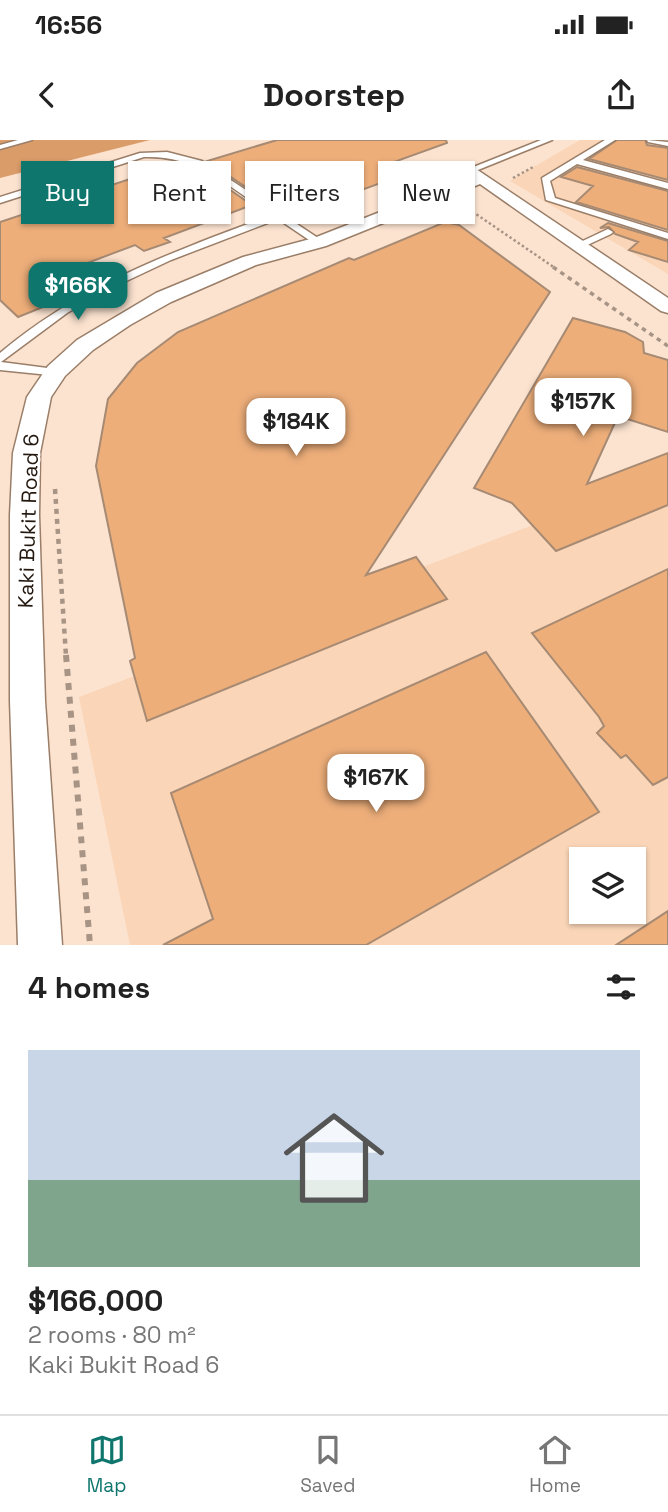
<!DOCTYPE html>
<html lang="en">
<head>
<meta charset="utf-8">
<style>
  body { margin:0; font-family:"Space Grotesk",sans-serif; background:#f2f2f2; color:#222; height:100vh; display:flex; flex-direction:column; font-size:26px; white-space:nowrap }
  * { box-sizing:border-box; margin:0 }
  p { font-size:23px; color:#767676 }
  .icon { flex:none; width:38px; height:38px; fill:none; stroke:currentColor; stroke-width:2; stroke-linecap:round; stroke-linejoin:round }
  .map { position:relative; height:805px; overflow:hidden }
  .panel { display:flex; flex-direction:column; background:#fff; flex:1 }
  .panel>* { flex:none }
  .hud { position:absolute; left:21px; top:21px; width:626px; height:63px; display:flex; gap:14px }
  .tools { position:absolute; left:569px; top:707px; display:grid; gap:14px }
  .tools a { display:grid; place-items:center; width:77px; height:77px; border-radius:0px; background:#fff; box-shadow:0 2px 5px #0004; font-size:35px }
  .price { position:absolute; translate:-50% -60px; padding:0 16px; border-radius:14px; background:#fff; color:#222; font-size:23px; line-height:46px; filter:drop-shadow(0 2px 4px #0008) }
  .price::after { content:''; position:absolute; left:50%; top:42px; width:21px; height:16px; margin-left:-10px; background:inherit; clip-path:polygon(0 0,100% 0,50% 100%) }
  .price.current { background:#0f766e; color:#fff }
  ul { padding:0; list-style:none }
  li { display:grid; align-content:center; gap:14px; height:371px; padding:0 28px }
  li+li { border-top:2px solid #e0e0e0 }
  li span { display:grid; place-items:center; height:217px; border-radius:0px; color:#555 }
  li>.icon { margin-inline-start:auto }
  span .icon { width:126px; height:126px; fill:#fffc; stroke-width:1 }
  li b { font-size:30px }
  h2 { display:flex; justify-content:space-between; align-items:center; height:84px; padding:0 28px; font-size:30px }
  .chip { padding:0 24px; border-radius:0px; background:#fff; box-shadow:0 2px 5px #0004; font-size:24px; line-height:63px }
  .chip.current { background:#0f766e; color:#fff }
  .status { display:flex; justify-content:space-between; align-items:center; height:49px; padding:0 35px; background:#fff; direction:ltr }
  .status svg { height:19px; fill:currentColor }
  header { display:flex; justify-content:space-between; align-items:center; height:91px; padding:0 28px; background:#fff; font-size:32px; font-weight:600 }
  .tabs { display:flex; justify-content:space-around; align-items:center; height:98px; border-top:2px solid #e0e0e0; background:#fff; font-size:19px; color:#767676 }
  .tabs a { display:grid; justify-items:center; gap:4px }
  .tabs .current { color:#0f766e }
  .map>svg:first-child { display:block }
</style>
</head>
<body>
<div class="status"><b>16:56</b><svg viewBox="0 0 49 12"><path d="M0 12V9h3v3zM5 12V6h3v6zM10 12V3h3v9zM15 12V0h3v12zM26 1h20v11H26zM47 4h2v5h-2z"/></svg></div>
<header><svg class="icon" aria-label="back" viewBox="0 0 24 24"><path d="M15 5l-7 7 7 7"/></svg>Doorstep<svg class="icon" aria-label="share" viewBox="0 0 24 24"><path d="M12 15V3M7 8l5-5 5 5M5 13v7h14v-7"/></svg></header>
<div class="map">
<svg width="668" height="805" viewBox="0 0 668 805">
  <rect width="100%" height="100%" fill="#fce3d0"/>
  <path fill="#fad5b7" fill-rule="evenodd" d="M580 0H668V134L510 41Z
    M668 334V805H130L79 557ZM581 719H634V772H581Z"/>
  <path fill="#da9c69" d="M0 0H150L0 38Z"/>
  <path fill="#edae7a" stroke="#a68a73" stroke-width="2" d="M277 0H446L447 3 391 23 411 32 326 63 297 48 265 60 207 21Z
    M617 0H645L647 5 668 8V40L589 19Z
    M175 24 211 37 252 65 164 98 170 102 144 111 135 105 74 128 83 135 75 138 88 149 18 177 0 160V82Z
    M577 27 668 51V90L576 62 593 46 561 37Z
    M445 82 459 85 550 152 366 435 416 417 447 459 147 581 130 521 135 518 96 326 108 259 137 223 178 192 349 118 354 120Z
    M608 83 668 101V122L629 110 638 102 615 94 609 87 600 88Z
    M573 178 625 192 643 202 644 213 668 220V292L618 276 587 344 668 313V365L556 411 512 363 474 348Z
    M668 429V637L653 645 626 615 621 618 597 593 604 586 599 577 532 493Z
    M486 512 599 672 366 805H163L213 779 171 653Z
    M668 771V805H616Z"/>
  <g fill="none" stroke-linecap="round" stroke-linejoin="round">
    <g stroke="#9a7e68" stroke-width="3">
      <path id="lane" d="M18 0H32L0 9V5Z
        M541 0H552L473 32 466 30Z
        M605 0H615L583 20 668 43V49L577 24 550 41 555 58 668 93V99L546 60 542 38Z
        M647 0 668 2V6L648 2Z
        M167 12 202 21 324 102 315 104 278 79 171 120 101 153 67 173 1 222 55 229 59 230V236L0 230V213C80 145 175 111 272 75 229 47 198 15 144 17L0 63V57L140 13Z
        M608 89 613 92 611 94 581 108 572 106Z"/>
    </g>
    <g stroke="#9a7e68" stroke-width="3">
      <path id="street" d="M470 25 668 158V173L661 171 480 44 326 106 256 125 171 162 130 185 93 210 65 236 51 257 40 313 39 375 45 561 62 805H18L10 561V375L13 313 27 257 48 226 77 200 156 153 243 117 314 98 469 37 459 35 457 32Z"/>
    </g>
    <path stroke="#a89485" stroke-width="2.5" stroke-dasharray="2.5 2.5" stroke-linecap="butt" d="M513 38 535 26
      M458 67 473 72 555 128
      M312 79 344 69"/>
    <path stroke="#a89485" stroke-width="3.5" stroke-dasharray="4.5 4.5" stroke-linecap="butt" d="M553 127 668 206"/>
    <path stroke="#a89485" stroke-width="4.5" stroke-dasharray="5 5" stroke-linecap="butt" d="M55 349 66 516"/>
    <path stroke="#a89485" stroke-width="6" stroke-dasharray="7 7" stroke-linecap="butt" d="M66 515 90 805"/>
    <use href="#lane" fill="#fff" fill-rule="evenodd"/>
    <use href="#street" fill="#fff" fill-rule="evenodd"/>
  </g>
  <g text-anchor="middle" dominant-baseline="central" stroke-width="5" stroke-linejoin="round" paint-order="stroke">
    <g font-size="21" fill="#241910" stroke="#fff">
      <text transform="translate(28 381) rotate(-88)">Kaki Bukit Road 6</text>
    </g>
  </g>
</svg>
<div class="tools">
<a><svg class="icon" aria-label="layers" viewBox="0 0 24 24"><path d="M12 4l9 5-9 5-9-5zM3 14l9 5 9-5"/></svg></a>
</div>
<b class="price current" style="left:78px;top:182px">$166K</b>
<b class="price" style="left:583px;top:298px">$157K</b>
<b class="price" style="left:296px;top:318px">$184K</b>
<b class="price" style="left:376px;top:674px">$167K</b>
<div class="hud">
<a class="chip current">Buy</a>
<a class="chip">Rent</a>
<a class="chip">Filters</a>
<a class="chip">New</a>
</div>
</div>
<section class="panel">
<h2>4 homes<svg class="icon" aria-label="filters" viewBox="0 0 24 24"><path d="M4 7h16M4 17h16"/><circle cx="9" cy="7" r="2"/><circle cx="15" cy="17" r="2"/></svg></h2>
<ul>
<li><span style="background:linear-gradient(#c9d6e8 60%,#7fa58c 0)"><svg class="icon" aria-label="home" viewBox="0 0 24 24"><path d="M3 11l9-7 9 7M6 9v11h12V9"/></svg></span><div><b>$166,000</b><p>2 rooms · 80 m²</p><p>Kaki Bukit Road 6</p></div></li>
</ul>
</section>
<nav class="tabs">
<a class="current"><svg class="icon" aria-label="map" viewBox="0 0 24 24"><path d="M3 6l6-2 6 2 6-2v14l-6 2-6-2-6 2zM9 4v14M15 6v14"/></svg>Map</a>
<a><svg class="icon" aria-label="saved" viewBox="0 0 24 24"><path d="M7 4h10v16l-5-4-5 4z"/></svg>Saved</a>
<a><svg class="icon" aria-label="home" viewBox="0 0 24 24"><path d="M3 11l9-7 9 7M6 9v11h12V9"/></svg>Home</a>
</nav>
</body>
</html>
